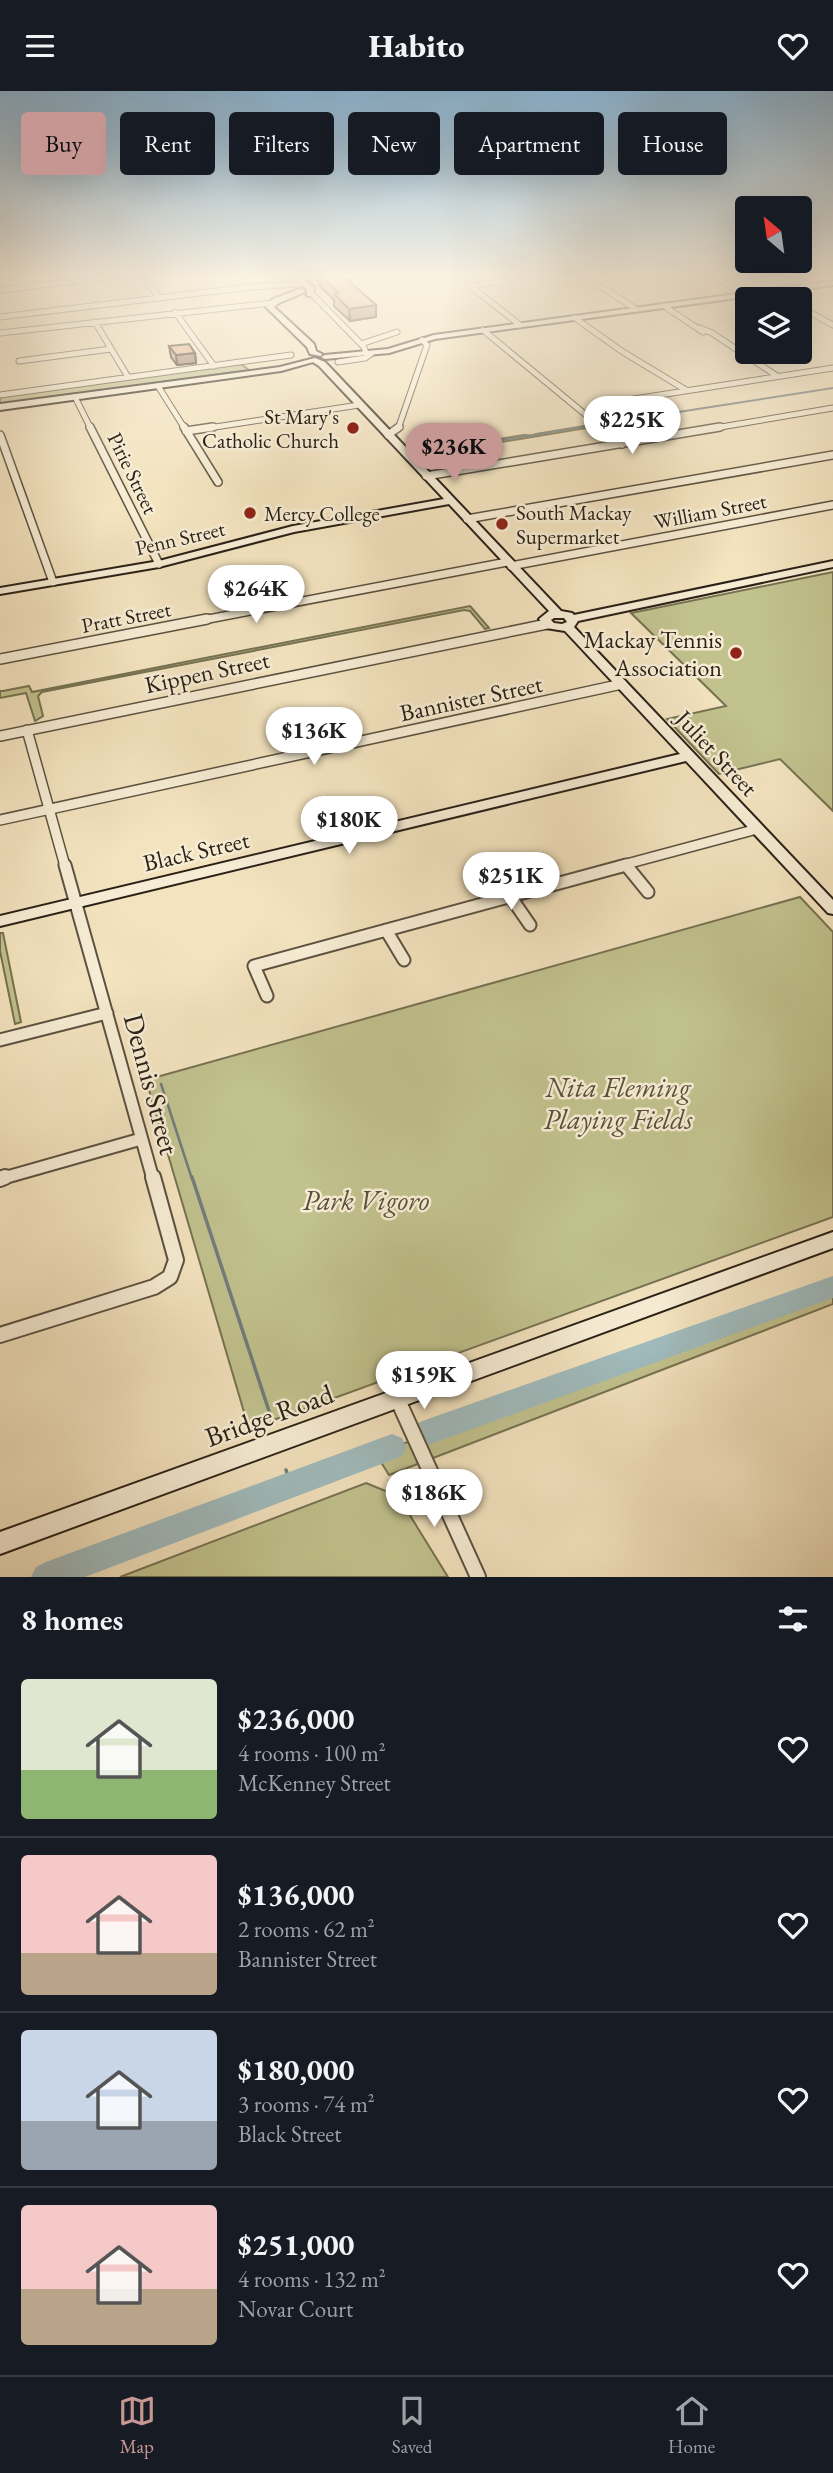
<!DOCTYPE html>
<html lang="en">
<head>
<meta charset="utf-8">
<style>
  body { margin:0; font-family:"EB Garamond",serif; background:#242831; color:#f1f3f6; height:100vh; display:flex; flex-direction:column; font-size:26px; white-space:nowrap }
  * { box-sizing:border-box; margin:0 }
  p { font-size:23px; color:#9ea1a6 }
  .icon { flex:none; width:38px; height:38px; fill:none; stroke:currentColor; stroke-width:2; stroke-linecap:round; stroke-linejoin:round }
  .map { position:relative; height:1486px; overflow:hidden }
  .drawer { display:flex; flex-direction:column; background:#171b24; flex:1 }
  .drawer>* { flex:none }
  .top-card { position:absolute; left:21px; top:21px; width:791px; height:63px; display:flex; gap:14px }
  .needle { width:46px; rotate:331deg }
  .buttons { position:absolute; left:735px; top:105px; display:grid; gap:14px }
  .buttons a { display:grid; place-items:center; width:77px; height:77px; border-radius:7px; background:#171b24; box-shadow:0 7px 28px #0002; font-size:35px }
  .price { position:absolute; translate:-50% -60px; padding:0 16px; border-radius:24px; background:#fff; color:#222; font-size:23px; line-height:46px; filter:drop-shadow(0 2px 4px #0008) }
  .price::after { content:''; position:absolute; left:50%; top:42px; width:21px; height:16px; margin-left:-10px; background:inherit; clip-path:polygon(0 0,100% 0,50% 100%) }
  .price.selected { background:#c59692; color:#111 }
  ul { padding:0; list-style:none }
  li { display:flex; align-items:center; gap:21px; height:175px; padding:0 21px }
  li+li { border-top:2px solid #363941 }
  li span { display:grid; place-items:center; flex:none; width:196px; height:140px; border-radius:7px; color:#555 }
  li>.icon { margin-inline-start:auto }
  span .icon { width:84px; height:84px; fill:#fffc; stroke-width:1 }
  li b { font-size:30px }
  h2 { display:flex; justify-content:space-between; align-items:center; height:84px; padding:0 21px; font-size:30px }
  .chip { padding:0 24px; border-radius:7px; background:#171b24; box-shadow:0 7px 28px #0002; font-size:24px; line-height:63px }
  .chip.selected { background:#c59692; color:#111 }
  header { display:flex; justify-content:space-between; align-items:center; height:91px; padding:0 21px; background:#171b24; font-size:32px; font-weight:800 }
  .tabs { display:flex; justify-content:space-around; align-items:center; height:98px; border-top:2px solid #363941; background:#171b24; font-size:19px; color:#9ea1a6 }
  .tabs a { display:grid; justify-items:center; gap:4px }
  .tabs .selected { color:#c59692 }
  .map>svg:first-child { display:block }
</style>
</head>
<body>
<header><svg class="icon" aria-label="menu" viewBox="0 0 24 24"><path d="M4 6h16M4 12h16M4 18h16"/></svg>Habito<svg class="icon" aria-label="heart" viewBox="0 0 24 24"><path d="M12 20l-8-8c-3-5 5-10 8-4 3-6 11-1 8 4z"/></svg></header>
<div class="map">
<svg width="833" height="1486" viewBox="0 0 833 1486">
  <rect width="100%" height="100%" fill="#f3e3bf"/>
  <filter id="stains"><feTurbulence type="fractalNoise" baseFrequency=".00286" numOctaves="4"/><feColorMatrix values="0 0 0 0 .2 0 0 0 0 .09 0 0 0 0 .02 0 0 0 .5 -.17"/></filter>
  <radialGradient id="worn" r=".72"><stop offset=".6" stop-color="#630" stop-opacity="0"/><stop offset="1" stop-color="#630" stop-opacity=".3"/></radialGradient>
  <path fill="#c1c28e" stroke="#767252" stroke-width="2" d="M241 273 249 279 0 314V307L4 305Z
    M590 334 592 336 417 365 414 362 524 344 537 345 536 343Z
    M833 481V720L780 668 719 683 667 628 726 615 631 522Z
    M470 515 489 537 485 538 470 520 464 519 42 601 38 605 43 625 35 630 26 602 0 607V600H3L29 595 32 601Z
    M800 806 833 841V1126L249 1338 146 989Z
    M0 842H3L21 931 15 933 0 860Z
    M833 1190V1213L389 1384 376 1363Z
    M366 1392 398 1405 448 1486H120Z"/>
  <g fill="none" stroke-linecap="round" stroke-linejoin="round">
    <path stroke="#717d7b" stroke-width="2" d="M601 333 833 297
      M415 363 595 334"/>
    <path stroke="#717d7b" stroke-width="2.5" d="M161 993 192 1088"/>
    <path stroke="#717d7b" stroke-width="3.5" d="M192 1086 270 1323
      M286 1379 291 1394"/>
    <path fill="#a0bbbd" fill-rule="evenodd" d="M833 1185V1207L428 1354 418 1350 415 1341 418 1332 428 1328Z
      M392 1343 402 1347 406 1356 402 1365 392 1369 85 1486H31L36 1476 46 1471Z"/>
    <g stroke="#5c5241" stroke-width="7">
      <path id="street-far4" d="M144 186 159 207
        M586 186 636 218
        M714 186 746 204
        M794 186 812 195
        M0 199 111 186
        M311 202 364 256 366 262
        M664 215 703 241
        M800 216 833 234
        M175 221 214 275
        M0 226 250 196 299 193
        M575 227 623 261 686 299
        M95 231 128 286
        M520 234 470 195 530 186
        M700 237 712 242 777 285
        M483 239 603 338
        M0 242 272 212
        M361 253 397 241
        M19 270 111 258
        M338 271 365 267 371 263
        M158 295 185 338
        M0 304 291 264
        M75 306 91 338
        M634 308 833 277
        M202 338 359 314
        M398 338 427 254 422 249
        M709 338 833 317"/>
    </g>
    <g stroke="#5c5241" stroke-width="10">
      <path id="street-far3" d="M90 336 159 473
        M184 336 218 391
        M601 336 622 353
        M186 340 213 336
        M0 344 53 491
        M388 344 399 336
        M426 385 720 336
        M467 428 833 364
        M511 475 833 414
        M198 530 507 471"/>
    </g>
    <g stroke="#5c5241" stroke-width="12">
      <path id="street-far2" d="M0 568 207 528
        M27 639 65 775
        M0 645 547 533
        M0 729 622 593
        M619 775 757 738"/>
    </g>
    <g stroke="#5c5241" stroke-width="15">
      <path id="street-far1" d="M65 774 153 1088
        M626 774 648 801
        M510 805 530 834
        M386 839 404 869
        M267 905 254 875 626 774
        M0 949 107 922
        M0 1088 141 1048"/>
    </g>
    <g stroke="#5c5241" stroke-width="18">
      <path id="street" d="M0 1088 5 1086
        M0 1244 154 1196 170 1186 176 1169 153 1086
        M397 1307 478 1486"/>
    </g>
    <g stroke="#2a2117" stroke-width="4">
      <path id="secondary" d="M294 186H301L314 196 313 205H307V199Z
        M833 190V194L435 248 389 262 325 268 321 266 325 264 388 258 434 244Z
        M302 197 305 201 279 212 274 216 314 253 316 260 322 263 321 265 310 263 307 256 266 216 273 208Z
        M315 267 325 271 561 520 572 522 574 524 833 470V476L578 530 574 536 833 809V823L828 822 686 670 0 835V825L680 663 565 540 546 537 539 528 549 520 449 413 294 441 159 476 0 503V497L159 470 293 435 444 408 319 275 313 271 281 280 0 319V313L280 276ZM554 527H564L567 531 562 533 554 532 551 529Z
        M833 1141V1157L0 1463V1441Z"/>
    </g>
    <use href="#street-far4" stroke="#f7edd5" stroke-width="5"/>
    <use href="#street-far3" stroke="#f7edd5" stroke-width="7"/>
    <use href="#street-far2" stroke="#f7edd5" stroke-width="9"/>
    <use href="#street-far1" stroke="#f7edd5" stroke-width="11"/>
    <use href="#street" stroke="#f7edd5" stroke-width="14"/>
    <use href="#secondary" fill="#f7edd5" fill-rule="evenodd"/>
  </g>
  <path fill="#c29071" stroke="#2a2117" stroke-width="2" d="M318 186H344L376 214V226L350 230 334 215V209L318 193Z
    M749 199 784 208H748Z
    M169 255 195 262 196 272 177 274 171 266Z"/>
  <path fill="#9e755c" stroke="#2a2117" stroke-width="2" d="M785 203 784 208H760V206Z
    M376 214V226L350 230 349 218Z
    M195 262 196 272 177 274 176 264Z"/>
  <path fill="#e1a783" stroke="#2a2117" stroke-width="2" d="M322 186H344L376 214 349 218 334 203 339 202Z
    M766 197 785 203 760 206 749 199Z
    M189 253 195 262 176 264 169 255Z"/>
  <linearGradient id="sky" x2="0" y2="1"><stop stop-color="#8bb7d7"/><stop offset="0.47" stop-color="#faf2e2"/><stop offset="1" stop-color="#faf2e2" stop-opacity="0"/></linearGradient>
  <rect width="833" height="394" fill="url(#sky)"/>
  <g fill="#8f2418" stroke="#f7edd5" stroke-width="2.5">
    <circle cx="353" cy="337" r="7"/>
    <circle cx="250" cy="422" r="7"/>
    <circle cx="502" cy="433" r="7"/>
    <circle cx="736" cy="562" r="7"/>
  </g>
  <g text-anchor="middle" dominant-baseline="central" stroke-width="5" stroke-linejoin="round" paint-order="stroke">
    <g font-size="21" fill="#2a2117" stroke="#f7edd5" text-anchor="start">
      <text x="339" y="325" text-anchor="end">St Mary's<tspan x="339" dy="24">Catholic Church</tspan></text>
      <text x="516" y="421">South Mackay<tspan x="516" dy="24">Supermarket</tspan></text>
      <text x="264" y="422">Mercy College</text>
    </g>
    <g font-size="21" fill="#2a2117" stroke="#f7edd5">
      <text transform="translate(133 382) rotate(64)">Pirie Street</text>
      <text transform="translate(710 420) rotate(-11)">William Street</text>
      <text transform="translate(180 447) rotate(-13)">Penn Street</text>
      <text transform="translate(126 526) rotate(-11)">Pratt Street</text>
    </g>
    <g font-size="24" fill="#2a2117" stroke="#f7edd5" text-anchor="end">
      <text x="722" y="548">Mackay Tennis<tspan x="722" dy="28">Association</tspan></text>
    </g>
    <g font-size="24" fill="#2a2117" stroke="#f7edd5">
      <text transform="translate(207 581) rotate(-12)">Kippen Street</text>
      <text transform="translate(471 607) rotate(-12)">Bannister Street</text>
      <text transform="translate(717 662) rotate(47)">Juliet Street</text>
      <text transform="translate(196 760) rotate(-13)">Black Street</text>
    </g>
    <g font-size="28" fill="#2a2117" stroke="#f7edd5">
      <text transform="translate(152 993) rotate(75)">Dennis Street</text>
      <text transform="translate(269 1324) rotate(-20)">Bridge Road</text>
    </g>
    <g font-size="28" font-style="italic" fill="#57513b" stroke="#f7edd5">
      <text x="618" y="996">Nita Fleming<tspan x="618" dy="32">Playing Fields</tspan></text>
      <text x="366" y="1109">Park Vigoro</text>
    </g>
  </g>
  <rect width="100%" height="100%" filter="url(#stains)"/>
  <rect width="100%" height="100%" fill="url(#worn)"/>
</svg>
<div class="buttons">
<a><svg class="needle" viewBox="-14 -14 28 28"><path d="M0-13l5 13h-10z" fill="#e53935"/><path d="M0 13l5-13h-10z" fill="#9ea1a6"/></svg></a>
<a><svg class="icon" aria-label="layers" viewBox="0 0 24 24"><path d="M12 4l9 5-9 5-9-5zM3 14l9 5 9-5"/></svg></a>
</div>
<b class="price" style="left:632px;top:365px">$225K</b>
<b class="price selected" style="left:454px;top:392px">$236K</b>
<b class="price" style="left:256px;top:534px">$264K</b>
<b class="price" style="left:314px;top:676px">$136K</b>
<b class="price" style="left:349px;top:765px">$180K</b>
<b class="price" style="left:511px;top:821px">$251K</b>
<b class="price" style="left:424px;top:1320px">$159K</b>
<b class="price" style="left:434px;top:1438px">$186K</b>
<div class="top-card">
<a class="chip selected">Buy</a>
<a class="chip">Rent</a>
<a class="chip">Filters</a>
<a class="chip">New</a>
<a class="chip">Apartment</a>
<a class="chip">House</a>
</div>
</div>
<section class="drawer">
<h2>8 homes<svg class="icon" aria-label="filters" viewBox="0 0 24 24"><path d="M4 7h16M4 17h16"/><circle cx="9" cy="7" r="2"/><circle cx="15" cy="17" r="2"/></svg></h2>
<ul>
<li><span style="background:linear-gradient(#dfe7d0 65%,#8fb573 0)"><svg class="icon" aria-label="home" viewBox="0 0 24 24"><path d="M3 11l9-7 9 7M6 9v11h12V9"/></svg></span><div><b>$236,000</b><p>4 rooms · 100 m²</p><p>McKenney Street</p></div><svg class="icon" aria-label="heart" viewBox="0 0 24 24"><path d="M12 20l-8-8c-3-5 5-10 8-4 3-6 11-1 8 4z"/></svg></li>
<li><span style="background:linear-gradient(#f6c9c9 70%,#b9a48a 0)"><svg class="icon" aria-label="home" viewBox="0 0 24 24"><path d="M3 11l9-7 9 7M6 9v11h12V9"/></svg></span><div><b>$136,000</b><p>2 rooms · 62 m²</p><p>Bannister Street</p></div><svg class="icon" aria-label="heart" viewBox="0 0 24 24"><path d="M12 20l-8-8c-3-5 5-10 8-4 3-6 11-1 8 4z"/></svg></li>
<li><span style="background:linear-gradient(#c9d6e8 65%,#9aa5b1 0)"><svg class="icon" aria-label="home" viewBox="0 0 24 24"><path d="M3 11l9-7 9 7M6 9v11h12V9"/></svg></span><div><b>$180,000</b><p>3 rooms · 74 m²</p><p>Black Street</p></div><svg class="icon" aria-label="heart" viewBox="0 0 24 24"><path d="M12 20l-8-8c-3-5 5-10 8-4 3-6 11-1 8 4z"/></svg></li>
<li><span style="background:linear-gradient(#f6c9c9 60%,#b9a48a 0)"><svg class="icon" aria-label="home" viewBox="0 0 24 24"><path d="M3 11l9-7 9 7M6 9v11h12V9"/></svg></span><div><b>$251,000</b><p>4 rooms · 132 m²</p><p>Novar Court</p></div><svg class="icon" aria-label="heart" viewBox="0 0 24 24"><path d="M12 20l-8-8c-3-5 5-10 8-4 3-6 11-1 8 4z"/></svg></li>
</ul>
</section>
<nav class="tabs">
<a class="selected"><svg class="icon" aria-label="map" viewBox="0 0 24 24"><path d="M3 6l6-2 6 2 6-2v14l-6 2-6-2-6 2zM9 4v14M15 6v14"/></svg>Map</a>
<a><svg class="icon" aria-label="saved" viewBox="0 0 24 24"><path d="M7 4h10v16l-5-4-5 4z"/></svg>Saved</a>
<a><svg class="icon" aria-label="home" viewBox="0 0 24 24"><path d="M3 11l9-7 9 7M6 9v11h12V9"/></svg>Home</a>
</nav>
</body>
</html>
